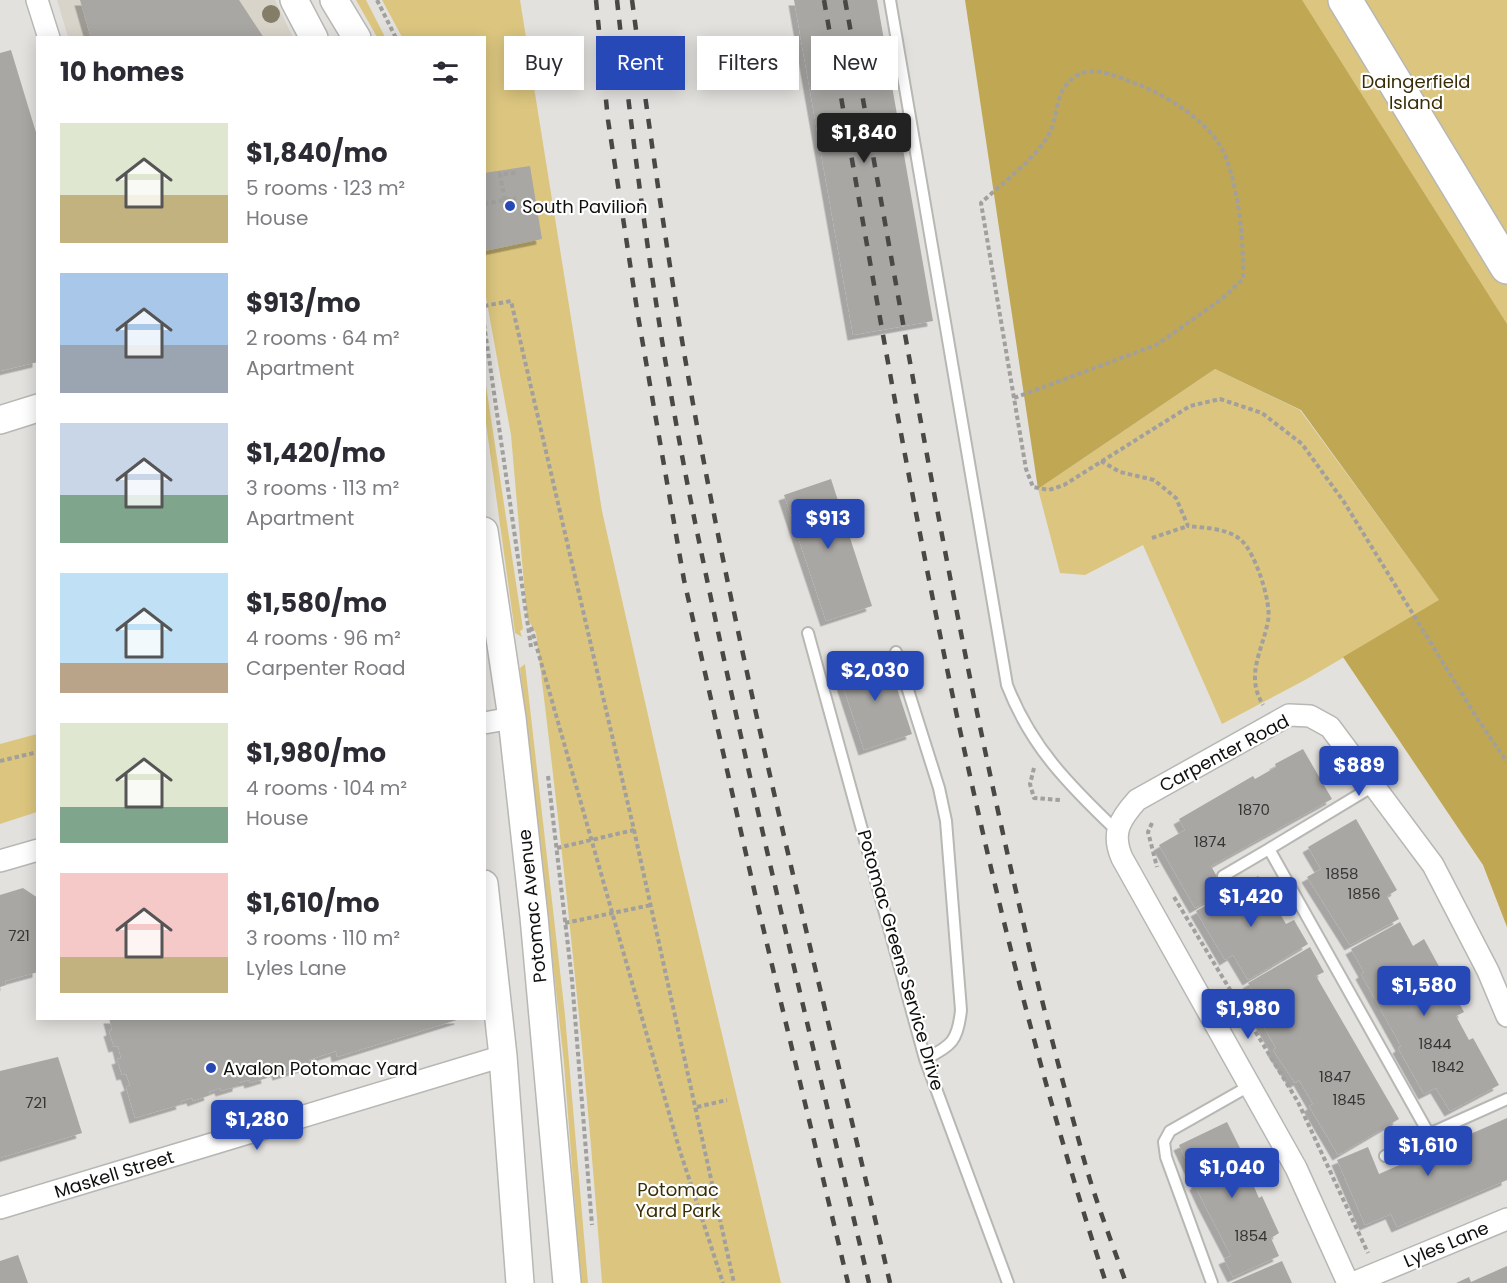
<!DOCTYPE html>
<html lang="en">
<head>
<meta charset="utf-8">
<style>
  body { margin:0; font-family:Poppins,sans-serif; background:#f7f7f7; color:#2b2b33; height:100vh; display:flex; flex-direction:column; font-size:22px; white-space:nowrap }
  * { box-sizing:border-box; margin:0 }
  p { font-size:20px; color:#7c7c81 }
  .icon { flex:none; width:33px; height:33px; fill:none; stroke:currentColor; stroke-width:2; stroke-linecap:round; stroke-linejoin:round }
  .map { position:relative; flex:1; overflow:hidden }
  .side { position:absolute; left:36px; top:36px; width:450px; height:984px; display:flex; flex-direction:column; background:#fff; border-radius:0px; box-shadow:0 3px 15px #0003 }
  .side>* { flex:none }
  .guide { position:absolute; left:504px; top:36px; width:570px; height:54px; display:flex; gap:12px }
  .price { position:absolute; translate:-50% -51px; padding:0 14px; border-radius:6px; background:#2749b8; color:#fff; font-size:20px; line-height:39px; filter:drop-shadow(0 2px 3px #0008) }
  .price::after { content:''; position:absolute; left:50%; top:36px; width:18px; height:14px; margin-left:-9px; background:inherit; clip-path:polygon(0 0,100% 0,50% 100%) }
  .price.selected { background:#222; color:#fff }
  ul { padding:0; list-style:none }
  li { display:flex; align-items:center; gap:18px; height:150px; padding:0 24px }
  li span { display:grid; place-items:center; flex:none; width:168px; height:120px; border-radius:0px; color:#555 }
  li>.icon { margin-inline-start:auto }
  span .icon { width:72px; height:72px; fill:#fffc; stroke-width:1 }
  li b { font-size:26px }
  h2 { display:flex; justify-content:space-between; align-items:center; height:72px; padding:0 24px; font-size:26px }
  .chip { padding:0 21px; border-radius:0px; background:#fff; box-shadow:0 3px 15px #0003; font-size:21px; line-height:54px }
  .chip.selected { background:#2749b8; color:#fff }
  .map>svg:first-child { display:block }
</style>
</head>
<body>
<div class="map">
<svg width="1507" height="1283" viewBox="0 0 1507 1283">
  <defs>
    <filter id="shadow"><feDropShadow dx="-5.5" dy="5.5" stdDeviation="0" flood-color="#0004"/></filter>
  </defs>
  <rect width="100%" height="100%" fill="#e2e1de"/>
  <path fill="#d8d4ca" d="M57 0H275L293 37H68Z"/>
  <path fill="#dcc67f" d="M356 0H366L385 37H377Z
    M382 0H520L602 511 680 857 781 1283H602C586 1066 563 849 536 633L527 618 511 435 485 292 484 38 402 37Z
    M1162 0H1507V388Z
    M1215 369 1300 410 1440 601 1305 680 1222 724 1143 545 1085 575 1060 573 1038 489Z
    M485 379 523 629 520 631 522 637 515 633 485 416Z
    M525 664 565 1015 588 1283H581L564 1063 520 668Z
    M37 734V812L0 824V744Z"/>
  <path fill="#c0a754" d="M965 0H1302L1507 324V927L1483 865 1343 657 1439 600 1301 410 1215 369 1038 489Z"/>
  <path fill="#a8a7a4" filter="url(#shadow)" d="M80 0H239L264 38H91Z
    M794 0H877L933 321 853 335Z
    M11 50 38 139V362L0 371V53Z
    M530 166 542 239 484 251V173Z
    M831 479 872 606 826 621 784 495Z
    M886 655 912 734 864 750 838 671Z
    M1303 749 1332 799 1211 866 1225 891 1195 908 1159 845 1185 830 1179 819 1253 776 1255 779 1276 767 1275 764Z
    M1356 819 1397 890 1387 896 1399 919 1350 945 1307 877 1321 869 1308 847Z
    M1258 876 1286 924 1294 920 1308 944 1248 980 1233 955 1225 960 1196 911Z
    M23 888 38 898V972L5 981 6 985 0 987V895Z
    M1400 922 1413 946 1424 939 1464 1012 1456 1016 1469 1040 1473 1038 1499 1085 1450 1111 1436 1088 1424 1094 1398 1048 1401 1046 1361 974 1364 972 1351 949Z
    M1310 947 1324 972 1316 976 1399 1119 1338 1155 1309 1106 1313 1104 1299 1080 1295 1083 1273 1050 1276 1048 1255 1012 1263 1007 1248 983Z
    M109 1018H460V1019L337 1057 336 1051 309 1060 311 1065 278 1075 277 1071 266 1074 267 1078 250 1083 249 1080 238 1083V1086L221 1091 220 1088 209 1092 210 1095 193 1101 192 1098 181 1101 182 1104 135 1118 126 1087 130 1085 126 1074 122 1075 117 1059 121 1058 118 1046 114 1047 109 1031 112 1030Z
    M58 1057 82 1133 0 1158V1071Z
    M1507 1118V1180L1397 1227 1391 1214 1365 1225 1337 1160 1368 1147 1379 1174Z
    M1227 1122 1246 1160 1242 1162 1251 1180 1259 1198 1262 1196 1279 1233 1271 1238 1279 1256 1233 1277 1224 1259 1231 1256 1203 1202 1195 1185 1197 1183 1179 1145Z
    M18 1255 28 1283H0V1261Z
    M1282 1261 1292 1283H1231Z
    M1507 1266V1283H1456L1469 1277 1471 1282Z"/>
  <g fill="none" stroke-linecap="round" stroke-linejoin="round">
    <g stroke="#b7b7b4" stroke-width="14">
      <path id="service" d="M890 0 1007 685C1031 747 1069 785 1116 830
        M808 633 925 1059 1008 1283
        M896 652 939 788 946 821 961 1010C958 1040 952 1046 925 1059
        M1375 785 1269 849 1429 1134 1507 1099
        M1223 876 1269 849
        M1385 1156 1429 1134
        M1212 1283 1166 1157 1164 1142 1170 1131 1251 1085"/>
    </g>
    <g stroke="#b7b7b4" stroke-width="24">
      <path id="minor" d="M37 0 49 38
        M484 723 512 718
        M0 861 38 850
        M0 1208 503 1056
        M1348 1283 1296 1168 1122 858C1111 833 1120 819 1137 800L1289 715 1310 716 1330 727 1433 865 1488 971 1507 1016
        M1353 1283 1507 1219"/>
    </g>
    <g stroke="#b7b7b4" stroke-width="30">
      <path id="tertiary" d="M294 0 314 38
        M334 0 357 38
        M0 420 38 408
        M484 531 512 718 534 917 567 1283
        M484 884 503 1056 520 1283"/>
    </g>
    <g stroke="#b7b7b4" stroke-width="36">
      <path id="motorway" d="M1345 0 1507 267"/>
    </g>
    <path stroke="#a1a09e" stroke-width="4" stroke-dasharray="4.5 3" stroke-linecap="butt" d="M377 0 396 38
      M505 200 500 174 516 173
      M484 204 516 198
      M484 306 511 301 634 830 734 1283
      M484 324 531 647
      M1014 398 1156 345 1222 299 1243 279C1244 242 1238 167 1215 138 1194 112 1160 92 1129 81 1111 74 1089 65 1073 78 1054 92 1059 117 1048 136 1035 159 1001 184 981 203L1026 469 1033 487 1049 490 1064 485 1190 406 1220 399 1262 413 1302 444 1344 502 1477 718 1507 762
      M1101 461 1120 472 1154 480 1176 498 1188 526C1205 528 1227 528 1241 540 1255 552 1272 603 1268 621 1262 652 1245 675 1263 705
      M1152 538 1188 526
      M531 627 679 1148 723 1283
      M0 761 38 752
      M1034 768 1030 784 1034 798 1060 800
      M548 776 572 980 592 1225
      M1152 823 1148 832 1157 867
      M557 848 634 830
      M1174 897 1298 1102 1368 1253
      M565 923 651 905
      M697 1107 727 1100"/>
    <use href="#service" stroke="#fff" stroke-width="10"/>
    <use href="#minor" stroke="#fff" stroke-width="21"/>
    <use href="#tertiary" stroke="#fff" stroke-width="27"/>
    <use href="#motorway" stroke="#fff" stroke-width="33"/>
    <path stroke="#494847" stroke-width="4.5" stroke-dasharray="10 10" stroke-linecap="butt" d="M596 0 608 120 638 316 684 580 756 898 848 1283
      M617 0C637 183 662 366 700 546 751 793 811 1038 869 1283
      M632 0C653 156 675 313 705 468 757 741 827 1012 890 1283
      M824 0C900 431 970 866 1106 1283
      M845 0C915 383 976 770 1080 1145 1092 1192 1110 1237 1126 1283"/>
  </g>
  <circle fill="#847e68" cx="271" cy="14" r="9"/>
  <g fill="#2749b8" stroke="#fff" stroke-width="2">
    <circle cx="510" cy="206" r="6"/>
    <circle cx="211" cy="1068" r="6"/>
  </g>
  <g text-anchor="middle" dominant-baseline="central" stroke-width="4.5" stroke-linejoin="round" paint-order="stroke">
    <g font-size="15" fill="#353534">
      <text x="1254" y="809">1870</text>
      <text x="1210" y="841">1874</text>
      <text x="1342" y="873">1858</text>
      <text x="1364" y="893">1856</text>
      <text x="19" y="935">721</text>
      <text x="1435" y="1043">1844</text>
      <text x="1448" y="1066">1842</text>
      <text x="1335" y="1076">1847</text>
      <text x="1349" y="1099">1845</text>
      <text x="36" y="1102">721</text>
      <text x="1251" y="1235">1854</text>
    </g>
    <g font-size="18" fill="#372d07" stroke="#fff">
      <text x="1416" y="81">Daingerfield<tspan x="1416" dy="21">Island</tspan></text>
      <text x="678" y="1189">Potomac<tspan x="678" dy="21">Yard Park</tspan></text>
    </g>
    <g font-size="18" fill="#0f0f0e" stroke="#fff" text-anchor="start">
      <text x="522" y="206">South Pavilion</text>
      <text x="223" y="1068">Avalon Potomac Yard</text>
    </g>
    <g font-size="18" fill="#0f0f0e" stroke="#fff">
      <text transform="translate(1224 753) rotate(-28)">Carpenter Road</text>
      <text transform="translate(532 906) rotate(-96)">Potomac Avenue</text>
      <text transform="translate(901 960) rotate(74)">Potomac Greens Service Drive</text>
      <text transform="translate(114 1174) rotate(-17)">Maskell Street</text>
      <text transform="translate(1446 1244) rotate(-23)">Lyles Lane</text>
    </g>
  </g>
</svg>
<b class="price selected" style="left:864px;top:164px">$1,840</b>
<b class="price" style="left:828px;top:550px">$913</b>
<b class="price" style="left:875px;top:702px">$2,030</b>
<b class="price" style="left:1359px;top:797px">$889</b>
<b class="price" style="left:1251px;top:928px">$1,420</b>
<b class="price" style="left:1424px;top:1017px">$1,580</b>
<b class="price" style="left:1248px;top:1040px">$1,980</b>
<b class="price" style="left:257px;top:1151px">$1,280</b>
<b class="price" style="left:1428px;top:1177px">$1,610</b>
<b class="price" style="left:1232px;top:1199px">$1,040</b>
<div class="guide">
<a class="chip">Buy</a>
<a class="chip selected">Rent</a>
<a class="chip">Filters</a>
<a class="chip">New</a>
</div>
<section class="side">
<h2>10 homes<svg class="icon" aria-label="filters" viewBox="0 0 24 24"><path d="M4 7h16M4 17h16"/><circle cx="9" cy="7" r="2"/><circle cx="15" cy="17" r="2"/></svg></h2>
<ul>
<li><span style="background:linear-gradient(#dfe7d0 60%,#c2b280 0)"><svg class="icon" aria-label="home" viewBox="0 0 24 24"><path d="M3 11l9-7 9 7M6 9v11h12V9"/></svg></span><div><b>$1,840/mo</b><p>5 rooms · 123 m²</p><p>House</p></div></li>
<li><span style="background:linear-gradient(#a9c7e8 60%,#9aa5b1 0)"><svg class="icon" aria-label="home" viewBox="0 0 24 24"><path d="M3 11l9-7 9 7M6 9v11h12V9"/></svg></span><div><b>$913/mo</b><p>2 rooms · 64 m²</p><p>Apartment</p></div></li>
<li><span style="background:linear-gradient(#c9d6e8 60%,#7fa58c 0)"><svg class="icon" aria-label="home" viewBox="0 0 24 24"><path d="M3 11l9-7 9 7M6 9v11h12V9"/></svg></span><div><b>$1,420/mo</b><p>3 rooms · 113 m²</p><p>Apartment</p></div></li>
<li><span style="background:linear-gradient(#bfe0f5 75%,#b9a48a 0)"><svg class="icon" aria-label="home" viewBox="0 0 24 24"><path d="M3 11l9-7 9 7M6 9v11h12V9"/></svg></span><div><b>$1,580/mo</b><p>4 rooms · 96 m²</p><p>Carpenter Road</p></div></li>
<li><span style="background:linear-gradient(#dfe7d0 70%,#7fa58c 0)"><svg class="icon" aria-label="home" viewBox="0 0 24 24"><path d="M3 11l9-7 9 7M6 9v11h12V9"/></svg></span><div><b>$1,980/mo</b><p>4 rooms · 104 m²</p><p>House</p></div></li>
<li><span style="background:linear-gradient(#f6c9c9 70%,#c2b280 0)"><svg class="icon" aria-label="home" viewBox="0 0 24 24"><path d="M3 11l9-7 9 7M6 9v11h12V9"/></svg></span><div><b>$1,610/mo</b><p>3 rooms · 110 m²</p><p>Lyles Lane</p></div></li>
</ul>
</section>
</div>
</body>
</html>
